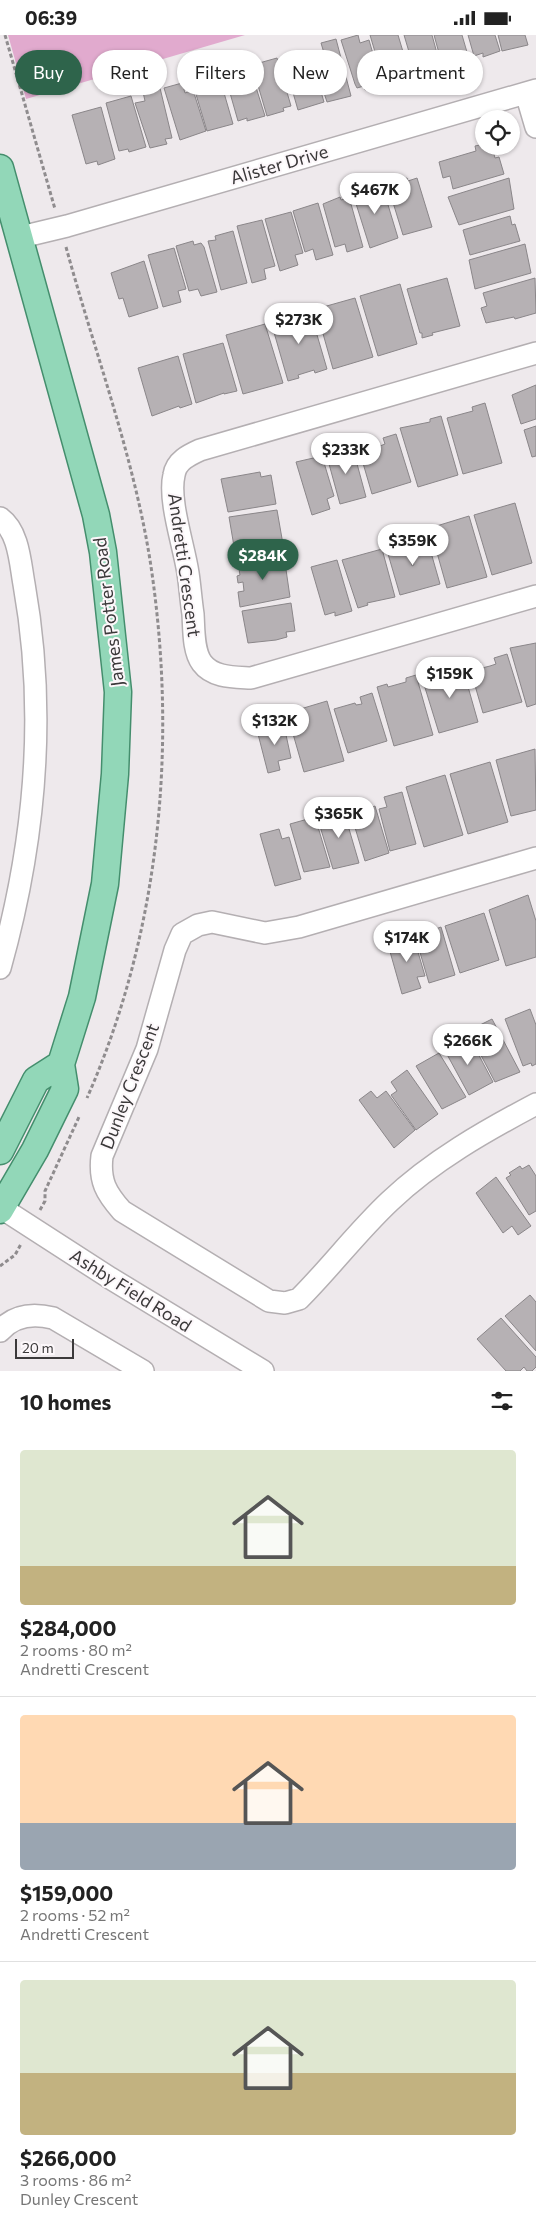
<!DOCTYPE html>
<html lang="en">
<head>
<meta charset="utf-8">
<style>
  body { margin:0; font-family:Commissioner,sans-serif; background:#f6f6f6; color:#222; height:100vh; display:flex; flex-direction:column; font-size:19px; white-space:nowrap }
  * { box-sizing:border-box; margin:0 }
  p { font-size:16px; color:#767676 }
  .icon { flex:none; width:28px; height:28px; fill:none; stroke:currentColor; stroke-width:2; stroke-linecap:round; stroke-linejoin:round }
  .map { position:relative; height:1336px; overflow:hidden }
  .sheet { display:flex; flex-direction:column; background:#fff; flex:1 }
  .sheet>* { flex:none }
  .banner { position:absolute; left:15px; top:15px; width:506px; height:45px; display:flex; gap:10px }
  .tools { position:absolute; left:475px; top:75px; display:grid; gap:10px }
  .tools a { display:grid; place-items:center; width:45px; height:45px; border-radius:50%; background:#fff; box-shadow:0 1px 4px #0004; font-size:25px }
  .scale { position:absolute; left:15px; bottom:12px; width:59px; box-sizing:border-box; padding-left:5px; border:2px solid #3b393a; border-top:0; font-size:14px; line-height:18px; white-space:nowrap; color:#3b393a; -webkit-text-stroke:4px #fcf7fa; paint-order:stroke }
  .price { position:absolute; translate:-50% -42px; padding:0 11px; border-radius:18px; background:#fff; color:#222; font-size:16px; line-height:32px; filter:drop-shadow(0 1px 2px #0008) }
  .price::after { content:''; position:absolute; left:50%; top:30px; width:15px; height:11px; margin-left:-8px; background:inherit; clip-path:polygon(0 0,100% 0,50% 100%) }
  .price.on { background:#2e644b; color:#fff }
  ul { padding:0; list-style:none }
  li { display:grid; align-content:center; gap:10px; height:265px; padding:0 20px }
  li+li { border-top:1px solid #e0e0e0 }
  li span { display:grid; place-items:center; height:155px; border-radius:5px; color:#555 }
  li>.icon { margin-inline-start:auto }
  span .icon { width:90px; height:90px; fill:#fffc; stroke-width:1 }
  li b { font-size:21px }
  h2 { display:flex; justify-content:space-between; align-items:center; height:60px; padding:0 20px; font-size:21px }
  .chip { padding:0 18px; border-radius:22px; background:#fff; box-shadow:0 1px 4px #0004; font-size:18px; line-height:45px }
  .chip.on { background:#2e644b; color:#fff }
  .status { display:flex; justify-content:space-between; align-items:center; height:35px; padding:0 25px; background:#fff; direction:ltr }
  .status svg { height:14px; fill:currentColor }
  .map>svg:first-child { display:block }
</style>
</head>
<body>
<div class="status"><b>06:39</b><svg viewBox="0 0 49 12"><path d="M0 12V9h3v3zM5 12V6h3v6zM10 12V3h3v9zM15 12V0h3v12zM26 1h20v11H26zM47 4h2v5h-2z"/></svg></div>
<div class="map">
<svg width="536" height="1336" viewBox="0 0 536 1336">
  <rect width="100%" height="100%" fill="#eee9ec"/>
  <path fill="#e1aace" d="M8 0H245L26 64Z"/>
  <path fill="#b6b1b4" stroke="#8a8689" d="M358 0 360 8 369 5 382 50 365 55 364 51 357 53 355 49 341 5Z
    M370 0H398L410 40 401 42 402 45 385 51Z
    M404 0H432L441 33 424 38V34L415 37Z
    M434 0H462L469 24 442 29Z
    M468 0H495L500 16 483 22V18L474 21Z
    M498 0H525L528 10 502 16Z
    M336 4 351 61 327 67 312 21 324 18 321 8Z
    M301 18 304 29 312 26 324 67 298 75 283 23Z
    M277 23 291 71 283 73 284 76 267 81 252 30Z
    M249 30 265 81 247 86V83L238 86 224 37Z
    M218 37 233 89 207 96 195 56 203 54 199 43Z
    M182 48 185 58 193 55 206 96 180 105 164 53Z
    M160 53 172 103 165 104 167 109 150 113 135 68 145 66 143 57Z
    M131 61 146 112 129 117 128 114 119 116 106 68Z
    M101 72 115 124 98 130 97 126 86 129 72 80Z
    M484 109V111L492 112 495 123 499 122 504 139 453 154 450 141 443 143 439 127 476 116 475 111Z
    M407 143 408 146 417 143 432 192 403 200 387 148Z
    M509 143 514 174 459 190 448 162Z
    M371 150 372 153 382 150 398 203 370 213 352 156Z
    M340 162 341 165 348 163 351 169 363 212 347 217 345 209 335 212 323 169Z
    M318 168 333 220 316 225 313 214 305 217 293 176Z
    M291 177 303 218 295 220 298 230 280 236 265 184Z
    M510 181 512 190 515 189 520 206 470 220 463 195Z
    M262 185 275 231 264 234 266 244 252 248 237 191Z
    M233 196 247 248 221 255 208 206 216 205 215 201Z
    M193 206 194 210 201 208 204 212 217 257 201 261 198 254 189 256 176 211Z
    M525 209 531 238 475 254 469 225Z
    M174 213 186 254 178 256 181 267 163 272 148 220Z
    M144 226 158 273 129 282 123 263 119 264 111 238Z
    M447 243 460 291 432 298 433 300 422 303V298H420L407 254Z
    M535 243 536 278 515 284 514 282 486 288 481 273 487 271 483 258Z
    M400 249 417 309 378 321 360 261Z
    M355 263 373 322 333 334 316 274Z
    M310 276 327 334 315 338 314 335 298 340 299 343 288 346 271 287Z
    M265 289 283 348 243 359 226 300Z
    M223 308 237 356 224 359V358L196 368 183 319Z
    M178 321 192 369 180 373 179 371 152 381 138 333Z
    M536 350V384L521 389 512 360Z
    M485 368 502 428 463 439 447 383 473 376 472 372Z
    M441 381 458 440 418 452 400 393 430 387V384Z
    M536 391V421L532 422 524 395Z
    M396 399 411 447 372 459 358 411 370 407 372 412 380 411 385 409 383 403Z
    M344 413V416L353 414 366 462 340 469 326 418Z
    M322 421 334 461 327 464 330 474 312 480 296 427Z
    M260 437 261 442 271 440 276 469 228 477 221 444Z
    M515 468 532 528 492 540 474 480Z
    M277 475 284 515 236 523 229 482Z
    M469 481 487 542 447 553 430 493Z
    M426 500 440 549 400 560 386 512 405 506 412 531 414 530 407 506Z
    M382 514 395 562 367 568 368 570 358 573 342 525Z
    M284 521 290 562 240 572 238 557 244 556 243 547 238 548 237 541 240 540 238 528Z
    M337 525 352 576 335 581V577L325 580 311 532Z
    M291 568 295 596 286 597 287 602 276 605 248 608 242 576Z
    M536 608V669L527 672 510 613Z
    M507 619 522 667 483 678 469 630 480 627 482 633 490 631 496 629 494 623Z
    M461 627 478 687 439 698 422 643 450 636 448 631Z
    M416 640 433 700 394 711 377 652 387 649 388 652 406 647V643Z
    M372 658 387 706 348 718 334 674 355 668 356 670 362 669 360 662Z
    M327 666 344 726 304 737 287 678Z
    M283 686 291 723 278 726 280 735 268 738 258 699 267 697 266 690Z
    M535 714 536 775 511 781 496 725Z
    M490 727 508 787 468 799 450 739Z
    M445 740 463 800 424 812 406 752Z
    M402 757 416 809 390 816 379 774 387 772 384 762Z
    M361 765 364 775 375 771 389 818 365 826 348 769Z
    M342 770 359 828 333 834 319 788 330 784 327 775Z
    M315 782 330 832 304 837 290 789Z
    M279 794 282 804 289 802 301 844 275 851 260 799Z
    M528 860 536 886V922L506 931 489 875Z
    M484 878 499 925 460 938 445 891Z
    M432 891 433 895 441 892 455 940 429 948 414 897Z
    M413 900 425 941 417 942 421 953 402 959 387 906 393 904 395 912 397 911 395 904Z
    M530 974 536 990V1029L532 1031 531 1028 523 1031 505 984Z
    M492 984 520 1037 495 1047 473 1005 483 1000 478 991Z
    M460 1003 465 1013 473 1009 493 1047 469 1060 443 1012Z
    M439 1018 466 1062 442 1074 416 1031Z
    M407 1035 438 1079 416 1095 391 1060 397 1056 391 1047Z
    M371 1056 377 1063 386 1056 415 1095 394 1113 359 1065Z
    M529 1130 536 1141V1176L529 1180 506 1143 511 1140 509 1138 520 1131 522 1134Z
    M496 1142 531 1191 518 1200 512 1191 503 1198 476 1158Z
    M530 1260 536 1267V1316L505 1281Z
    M501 1283 536 1322V1332L532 1336H527L524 1332 520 1336H506L477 1304Z"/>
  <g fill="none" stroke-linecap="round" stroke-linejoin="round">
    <g stroke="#b4afb2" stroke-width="24">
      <path id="minor" d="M526 58 536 92
        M21 202 67 191 536 55
        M536 318 200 415C189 420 176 426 174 440 168 465 184 511 188 538 190 551 191 566 193 579 194 594 193 616 202 628 213 643 235 642 251 643L536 561
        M0 483C19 497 20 527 24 549 47 678 35 808 0 933
        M536 823 299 892 265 898 212 887 198 890 182 899 175 915 147 1014 102 1121C99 1146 106 1158 122 1176L269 1266 285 1268 299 1264C330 1233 357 1197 390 1166 432 1126 485 1096 536 1069
        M0 1172 110 1243 263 1336
        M0 1296C14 1280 33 1278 53 1283L143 1336"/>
    </g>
    <g stroke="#448e6d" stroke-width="29">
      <path id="major" d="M0 133 96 480 103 517 118 657 115 739 105 849 82 962 61 1029 65 1054 35 1115 0 1175
        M0 1116 36 1045 61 1029"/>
    </g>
    <path stroke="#8f8c8e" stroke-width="3" stroke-dasharray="4 2.5" stroke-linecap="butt" d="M5 0 55 174
      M66 212C94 315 133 419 150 525 178 706 161 895 87 1063
      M40 1175 45 1166V1156L79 1082
      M0 1231 15 1220 21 1209"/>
    <use href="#minor" stroke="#fff" stroke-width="21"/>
    <use href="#major" stroke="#92d7b8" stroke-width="26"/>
  </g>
  <g text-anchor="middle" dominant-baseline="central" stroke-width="4" stroke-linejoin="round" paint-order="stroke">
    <g font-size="18" fill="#3b393a" stroke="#fcf7fa">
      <text transform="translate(279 129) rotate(-16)">Alister Drive</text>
      <text transform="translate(185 530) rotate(82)">Andretti Crescent</text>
      <text transform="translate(108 577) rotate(-97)">James Potter Road</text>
      <text transform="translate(129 1051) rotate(-69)">Dunley Crescent</text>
      <text transform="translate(131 1255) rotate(32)">Ashby Field Road</text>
    </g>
  </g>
</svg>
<div class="tools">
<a><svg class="icon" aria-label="locate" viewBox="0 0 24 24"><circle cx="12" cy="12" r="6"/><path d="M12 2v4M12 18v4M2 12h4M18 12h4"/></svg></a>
</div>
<div class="scale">20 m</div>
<b class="price" style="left:375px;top:180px">$467K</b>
<b class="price" style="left:299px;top:310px">$273K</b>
<b class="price" style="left:346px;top:440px">$233K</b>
<b class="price" style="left:413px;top:531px">$359K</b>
<b class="price on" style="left:263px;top:546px">$284K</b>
<b class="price" style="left:450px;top:664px">$159K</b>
<b class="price" style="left:275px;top:711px">$132K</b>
<b class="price" style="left:339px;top:804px">$365K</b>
<b class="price" style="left:407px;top:928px">$174K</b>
<b class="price" style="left:468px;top:1031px">$266K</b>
<div class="banner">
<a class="chip on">Buy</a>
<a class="chip">Rent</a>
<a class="chip">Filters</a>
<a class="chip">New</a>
<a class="chip">Apartment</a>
</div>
</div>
<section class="sheet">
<h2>10 homes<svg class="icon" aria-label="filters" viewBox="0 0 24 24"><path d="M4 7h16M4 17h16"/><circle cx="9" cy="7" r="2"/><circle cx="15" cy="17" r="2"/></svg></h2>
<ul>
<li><span style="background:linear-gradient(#dfe7d0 75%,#c2b280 0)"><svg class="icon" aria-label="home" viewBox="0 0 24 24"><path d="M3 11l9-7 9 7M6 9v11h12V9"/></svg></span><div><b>$284,000</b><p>2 rooms · 80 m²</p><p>Andretti Crescent</p></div></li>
<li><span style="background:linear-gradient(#ffd9b3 70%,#9aa5b1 0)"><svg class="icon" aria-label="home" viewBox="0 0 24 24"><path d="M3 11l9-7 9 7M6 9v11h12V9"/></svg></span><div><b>$159,000</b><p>2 rooms · 52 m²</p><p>Andretti Crescent</p></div></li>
<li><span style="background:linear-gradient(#dfe7d0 60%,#c2b280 0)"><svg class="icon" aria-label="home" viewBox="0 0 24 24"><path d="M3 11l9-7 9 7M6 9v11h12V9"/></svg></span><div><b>$266,000</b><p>3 rooms · 86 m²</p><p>Dunley Crescent</p></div></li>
</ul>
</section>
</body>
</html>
